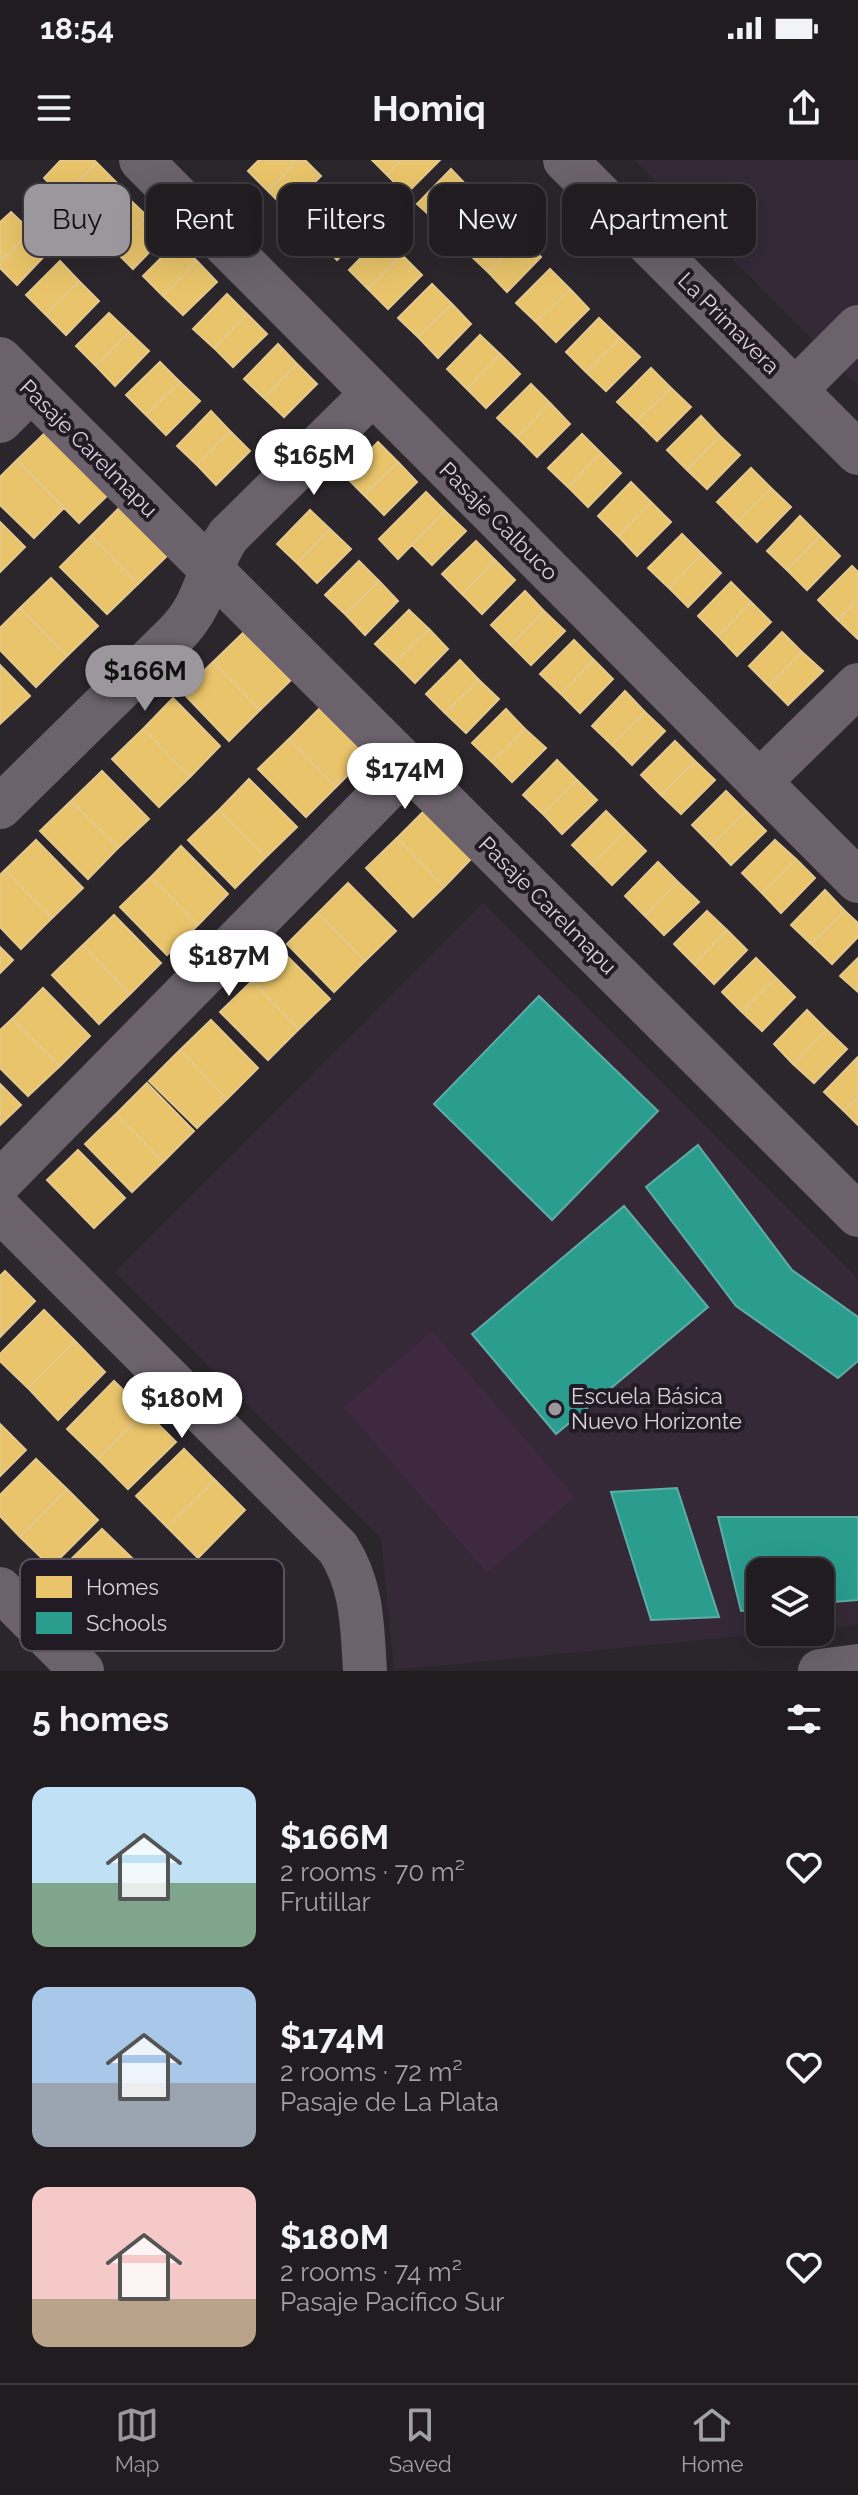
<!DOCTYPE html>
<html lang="en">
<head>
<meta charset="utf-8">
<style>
  body { margin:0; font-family:Raleway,sans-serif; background:#282529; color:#f1f3f6; height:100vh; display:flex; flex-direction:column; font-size:30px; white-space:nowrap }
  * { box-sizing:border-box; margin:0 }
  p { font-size:26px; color:#a2a1a5 }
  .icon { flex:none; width:44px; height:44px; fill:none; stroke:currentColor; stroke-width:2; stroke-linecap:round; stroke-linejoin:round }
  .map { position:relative; height:1511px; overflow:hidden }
  .drawer { display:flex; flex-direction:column; background:#201c20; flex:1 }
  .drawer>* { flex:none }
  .banner { position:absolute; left:24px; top:24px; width:810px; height:72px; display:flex; gap:16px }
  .fabs { position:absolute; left:746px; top:1398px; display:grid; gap:16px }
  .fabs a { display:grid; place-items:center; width:88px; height:88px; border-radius:16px; background:#201c20; box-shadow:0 8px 32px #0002,0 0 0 2px #3d3a3e; font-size:40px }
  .price { position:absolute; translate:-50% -68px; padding:0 18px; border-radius:28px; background:#fff; color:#222; font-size:26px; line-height:52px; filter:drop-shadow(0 2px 4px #0008) }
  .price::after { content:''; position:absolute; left:50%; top:48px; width:24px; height:18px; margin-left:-12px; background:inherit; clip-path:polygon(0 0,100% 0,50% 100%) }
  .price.active { background:#9c969d; color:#111 }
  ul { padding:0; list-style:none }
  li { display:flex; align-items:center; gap:24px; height:200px; padding:0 32px }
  li span { display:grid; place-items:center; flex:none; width:224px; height:160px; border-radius:16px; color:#555 }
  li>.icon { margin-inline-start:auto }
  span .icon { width:96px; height:96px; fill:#fffc; stroke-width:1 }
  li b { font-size:34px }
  h2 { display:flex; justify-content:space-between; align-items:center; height:96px; padding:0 32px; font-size:34px }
  .tag { padding:0 28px; border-radius:16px; background:#201c20; box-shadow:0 8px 32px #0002,0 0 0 2px #3d3a3e; font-size:28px; line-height:72px }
  .tag.active { background:#9c969d; color:#111 }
  .status { display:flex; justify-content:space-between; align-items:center; height:56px; padding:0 40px; background:#201c20; direction:ltr }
  .status svg { height:22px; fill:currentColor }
  header { display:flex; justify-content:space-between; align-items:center; height:104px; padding:0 32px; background:#201c20; font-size:36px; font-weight:700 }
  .menu { display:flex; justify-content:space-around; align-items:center; height:112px; border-top:2px solid #3d3a3e; background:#201c20; font-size:22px; color:#a2a1a5 }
  .menu a { display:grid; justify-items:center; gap:4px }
  .menu .active { color:#9c969d }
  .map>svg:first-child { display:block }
</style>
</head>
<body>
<div class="status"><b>18:54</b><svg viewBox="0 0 49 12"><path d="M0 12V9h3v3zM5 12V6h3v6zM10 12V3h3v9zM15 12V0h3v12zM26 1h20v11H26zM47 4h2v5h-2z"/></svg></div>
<header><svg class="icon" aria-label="menu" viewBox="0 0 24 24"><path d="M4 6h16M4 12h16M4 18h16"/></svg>Homiq<svg class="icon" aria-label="share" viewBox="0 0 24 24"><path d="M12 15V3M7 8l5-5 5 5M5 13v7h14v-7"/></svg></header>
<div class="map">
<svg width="858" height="1511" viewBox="0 0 858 1511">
  <rect width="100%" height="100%" fill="#2b262b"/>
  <path fill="#352938" d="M634 0H858V226Z
    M483 743 858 1119V1465L820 1469V1412H760V1472H785L394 1510 381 1378 115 1112Z"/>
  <path fill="#3e2941" d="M432 1171 575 1337 487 1413 344 1247Z"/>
  <path fill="#e9c46a" stroke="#e4c88c" stroke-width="2" d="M61 0H94L97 3 63 37 44 18Z
    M259 0H298L268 31 248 11Z
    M298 0H305L321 16 287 50 268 31Z
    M372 0H401L387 15Z
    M401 0H440L406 34 387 15Z
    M97 3 117 23 83 57 63 37Z
    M451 9 471 30 438 63 417 44Z
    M331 27 351 47 317 80 297 61Z
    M471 30 491 49 458 83 438 63Z
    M126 36 147 56 113 89 93 70Z
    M351 47 371 66 337 100 317 80Z
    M11 52 31 71 0 102V62Z
    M147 56 166 75 133 109 113 89Z
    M501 59 521 78 488 112 467 92Z
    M31 71 50 90 17 125 0 108V102Z
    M382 76 402 95 368 129 349 110Z
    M521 78 541 97 507 132 488 112Z
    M177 82 197 101 163 136 143 116Z
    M402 95 422 115 388 149 368 129Z
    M60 101 79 121 46 155 26 135Z
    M197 101 217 122 183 155 163 136Z
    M550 109 570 129 536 162 516 143Z
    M79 121 99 141 66 175 46 155Z
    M432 124 452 144 418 177 398 158Z
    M570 129 589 149 556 182 536 162Z
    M227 134 247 154 214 188 193 169Z
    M452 144 471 164 438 198 418 177Z
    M109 153 129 172 96 206 76 186Z
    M247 154 267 174 233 207 214 188Z
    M599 158 620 178 586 212 566 192Z
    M129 172 149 191 115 226 96 206Z
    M480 175 500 194 467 229 447 209Z
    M620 178 640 197 606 231 586 212Z
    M278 184 297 204 264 238 244 219Z
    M500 194 520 214 486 248 467 229Z
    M160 202 180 222 146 255 126 235Z
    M297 204 317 224 284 257 264 238Z
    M651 208 671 228 637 261 617 242Z
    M180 222 200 241 166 275 146 255Z
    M531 224 550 243 517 277 497 258Z
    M671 228 691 247 657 281 637 261Z
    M550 243 570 264 537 297 517 277Z
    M211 251 230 271 197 305 177 286Z
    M701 256 720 276 687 310 667 290Z
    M48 270 110 333 79 363 17 300Z
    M230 271 250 291 216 325 197 305Z
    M582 274 601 293 568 327 548 308Z
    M720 276 740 295 707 329 687 310Z
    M378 282 398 302 364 335 345 316Z
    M601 293 621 313 588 347 568 327Z
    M17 300 64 348 34 378 0 345V317Z
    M398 302 417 322 384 355 364 335Z
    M751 308 771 328 737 362 717 342Z
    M631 322 651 342 618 376 598 356Z
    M771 328 791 347 757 382 737 362Z
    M426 332 445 351 398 399 379 379Z
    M651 342 671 362 637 396 618 376Z
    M121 346 169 394 138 424 91 376Z
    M310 350 330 369 297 403 277 384Z
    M445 351 466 371 432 405 412 385Z
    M800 356 820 376 787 410 767 391Z
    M0 362 25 387 0 412Z
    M330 369 351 389 317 423 297 403Z
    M682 374 702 394 669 428 648 408Z
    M91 376 138 424 107 454 60 407Z
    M820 376 840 396 807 430 787 410Z
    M476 381 495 400 462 434 442 414Z
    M702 394 721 413 688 447 669 428Z
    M495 400 515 420 482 454 462 434Z
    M359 401 379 421 345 454 325 435Z
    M852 406 858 412V440L838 460 818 440Z
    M51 418 98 466 67 496 20 448Z
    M379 421 398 441 365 475 345 454Z
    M731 422 751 442 718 476 698 456Z
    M525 431 544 451 511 485 491 465Z
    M858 440V479L838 460Z
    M751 442 771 462 737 496 718 476Z
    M20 448 67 496 36 527 0 490V468Z
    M409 450 429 469 395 503 375 484Z
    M544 451 565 471 531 505 511 485Z
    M429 469 448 489 415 523 395 503Z
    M244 472 291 520 260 550 213 502Z
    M782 472 802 492 769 526 749 506Z
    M574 480 594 500 561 534 540 514Z
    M802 492 823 511 788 545 769 526Z
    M460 500 479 520 445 553 426 534Z
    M594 500 613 519 580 553 561 534Z
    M213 502 260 550 229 581 182 532Z
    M0 505 30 536 0 564Z
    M479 520 499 539 466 573 445 553Z
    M625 531 645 552 612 585 592 566Z
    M173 538 220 586 190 617 143 569Z
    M320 548 367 596 336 627 289 579Z
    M506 549 525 569 492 602 472 583Z
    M645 552 665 571 632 605 612 585Z
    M143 569 190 617 159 647 112 599Z
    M525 569 546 588 512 622 492 602Z
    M289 579 336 627 306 657 258 609Z
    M675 581 695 601 661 635 641 615Z
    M557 600 577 620 543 654 523 635Z
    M695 601 715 620 681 654 661 635Z
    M102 611 149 659 118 688 71 641Z
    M249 619 297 667 266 697 219 650Z
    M577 620 597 640 562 674 543 654Z
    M726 631 746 651 712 685 692 665Z
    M71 641 118 688 88 719 40 671Z
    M427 648 474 696 444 727 397 678Z
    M219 650 266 697 235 728 188 680Z
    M606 651 626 671 592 705 572 685Z
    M746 651 766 671 731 705 712 685Z
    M626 671 646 691 612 725 592 705Z
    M397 678 444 727 413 757 366 708Z
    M36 680 83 728 52 758 5 710Z
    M775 680 796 699 762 733 742 713Z
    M181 686 228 734 198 765 151 717Z
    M796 699 815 718 781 753 762 733Z
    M658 702 678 722 645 756 625 736Z
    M5 710 52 758 21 789 0 767V715Z
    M151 717 198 765 167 795 120 747Z
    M678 722 699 742 664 775 645 756Z
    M348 723 396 771 365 801 318 753Z
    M825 730 845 751 811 784 791 765Z
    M707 751 727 770 694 804 674 784Z
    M845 751 858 763V777L832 804 811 784Z
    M318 753 365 801 334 832 287 784Z
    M114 755 161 803 130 834 83 785Z
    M727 770 747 790 714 824 694 804Z
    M83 785 130 834 99 864 52 815Z
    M0 787 13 800 0 813Z
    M282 791 330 839 299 869 252 821Z
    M756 798 776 818 742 852 722 832Z
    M858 798V832L840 816Z
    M776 818 795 837 762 871 742 852Z
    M252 821 299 869 268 900 220 852Z
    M43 828 90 876 60 906 12 859Z
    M807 850 827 870 793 904 774 884Z
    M12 859 60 906 28 936 0 908V870Z
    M211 860 258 908 227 939 180 890Z
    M827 870 847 889 814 923 793 904Z
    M180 890 227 939 197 968 149 921Z
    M857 898 858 937 844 951 824 932Z
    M147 923 194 971 163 1002 116 954Z
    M0 924 21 945 0 965Z
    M858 937V965L844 951Z
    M116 954 163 1002 132 1032 85 984Z
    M78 990 125 1038 94 1068 47 1020Z
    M5 1111 35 1141 0 1177V1116Z
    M44 1150 75 1181 28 1228 0 1201V1194Z
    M75 1181 105 1212 58 1260 28 1228Z
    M114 1221 145 1251 98 1299 67 1269Z
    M145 1251 176 1282 128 1329 98 1299Z
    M0 1264 26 1290 0 1316Z
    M184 1289 215 1320 167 1367 136 1336Z
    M36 1299 67 1329 20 1377 0 1356V1335Z
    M215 1320 245 1350 198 1398 167 1367Z
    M67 1329 98 1360 51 1407 20 1377Z
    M102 1369 133 1399 85 1447 54 1416Z"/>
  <path fill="#2a9d8f" stroke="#5eada6" stroke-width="2" d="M539 836 658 951 552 1060 434 944Z
    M698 985 792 1110 858 1157V1201L838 1218 736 1146 646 1027Z
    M624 1046 708 1147 556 1274 472 1174Z
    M677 1328 719 1457 651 1460 611 1332Z
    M718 1357H858V1440L820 1443V1412H760V1449L741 1451Z"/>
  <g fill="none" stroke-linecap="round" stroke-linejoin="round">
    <path stroke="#6b626c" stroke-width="44" d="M141 0 858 721
      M565 0 858 293
      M0 199 858 1055
      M795 230 858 167
      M0 261 31 230
      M759 622 858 525
      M0 647 174 476C183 467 191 457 197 445 209 422 213 398 228 376L372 234
      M0 1022 409 606
      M0 1050 338 1388C363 1427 362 1466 365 1511
      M0 1429 82 1511
      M820 1511 858 1506"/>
  </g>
  <circle fill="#9c969d" stroke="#221a24" stroke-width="3" cx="555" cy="1249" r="8"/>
  <g text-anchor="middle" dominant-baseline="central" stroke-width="8" stroke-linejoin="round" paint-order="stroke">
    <g font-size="22" fill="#d9d3da" stroke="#221a24">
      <text transform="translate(729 163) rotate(45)">La Primavera</text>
      <text transform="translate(89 288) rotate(45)">Pasaje Carelmapu</text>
      <text transform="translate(499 361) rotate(45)">Pasaje Calbuco</text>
      <text transform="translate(548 745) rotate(45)">Pasaje Carelmapu</text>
    </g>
    <g font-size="22" fill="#d9d3da" stroke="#221a24" text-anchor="start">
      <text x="571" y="1236">Escuela Básica<tspan x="571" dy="25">Nuevo Horizonte</tspan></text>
    </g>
  </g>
  <rect x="20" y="1399" width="264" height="92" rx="12" fill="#221a24" stroke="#59525b" stroke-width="2"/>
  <rect x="36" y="1416" width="36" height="22" fill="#e9c46a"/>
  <rect x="36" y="1452" width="36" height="22" fill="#2a9d8f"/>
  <g font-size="22" fill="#d9d3da">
    <text x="86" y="1435">Homes</text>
    <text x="86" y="1471">Schools</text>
  </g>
</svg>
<div class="fabs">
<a><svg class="icon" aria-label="layers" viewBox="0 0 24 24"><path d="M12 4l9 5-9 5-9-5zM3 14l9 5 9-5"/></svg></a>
</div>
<b class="price" style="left:314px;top:337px">$165M</b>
<b class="price active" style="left:145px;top:553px">$166M</b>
<b class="price" style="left:405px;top:651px">$174M</b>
<b class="price" style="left:229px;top:838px">$187M</b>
<b class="price" style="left:182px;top:1280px">$180M</b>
<div class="banner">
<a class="tag active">Buy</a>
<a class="tag">Rent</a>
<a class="tag">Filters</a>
<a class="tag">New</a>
<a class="tag">Apartment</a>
</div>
</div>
<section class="drawer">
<h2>5 homes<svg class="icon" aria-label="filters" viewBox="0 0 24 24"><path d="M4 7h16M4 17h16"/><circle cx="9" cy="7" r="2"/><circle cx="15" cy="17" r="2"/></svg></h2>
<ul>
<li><span style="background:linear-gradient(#bfe0f5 60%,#7fa58c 0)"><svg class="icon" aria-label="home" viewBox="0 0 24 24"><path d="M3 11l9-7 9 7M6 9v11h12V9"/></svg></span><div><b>$166M</b><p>2 rooms · 70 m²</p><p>Frutillar</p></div><svg class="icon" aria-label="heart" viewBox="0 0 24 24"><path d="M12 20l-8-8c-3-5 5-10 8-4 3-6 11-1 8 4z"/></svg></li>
<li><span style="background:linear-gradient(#a9c7e8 60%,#9aa5b1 0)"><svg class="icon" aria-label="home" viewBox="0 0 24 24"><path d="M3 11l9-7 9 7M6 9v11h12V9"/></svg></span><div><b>$174M</b><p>2 rooms · 72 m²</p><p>Pasaje de La Plata</p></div><svg class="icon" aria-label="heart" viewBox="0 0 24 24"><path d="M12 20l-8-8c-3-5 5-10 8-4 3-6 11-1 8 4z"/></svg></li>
<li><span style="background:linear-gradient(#f6c9c9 70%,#b9a48a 0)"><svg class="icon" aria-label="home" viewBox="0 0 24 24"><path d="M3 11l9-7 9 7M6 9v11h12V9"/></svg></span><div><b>$180M</b><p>2 rooms · 74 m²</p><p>Pasaje Pacífico Sur</p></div><svg class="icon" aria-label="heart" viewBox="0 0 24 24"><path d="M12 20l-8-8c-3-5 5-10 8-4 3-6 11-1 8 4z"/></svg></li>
</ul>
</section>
<nav class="menu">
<a class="active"><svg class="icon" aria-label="map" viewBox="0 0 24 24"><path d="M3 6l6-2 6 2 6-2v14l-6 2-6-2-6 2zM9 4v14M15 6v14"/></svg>Map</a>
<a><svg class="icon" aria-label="saved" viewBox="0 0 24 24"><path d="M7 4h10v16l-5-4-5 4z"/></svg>Saved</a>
<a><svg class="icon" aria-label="home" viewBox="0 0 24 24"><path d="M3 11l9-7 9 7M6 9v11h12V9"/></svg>Home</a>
</nav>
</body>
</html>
